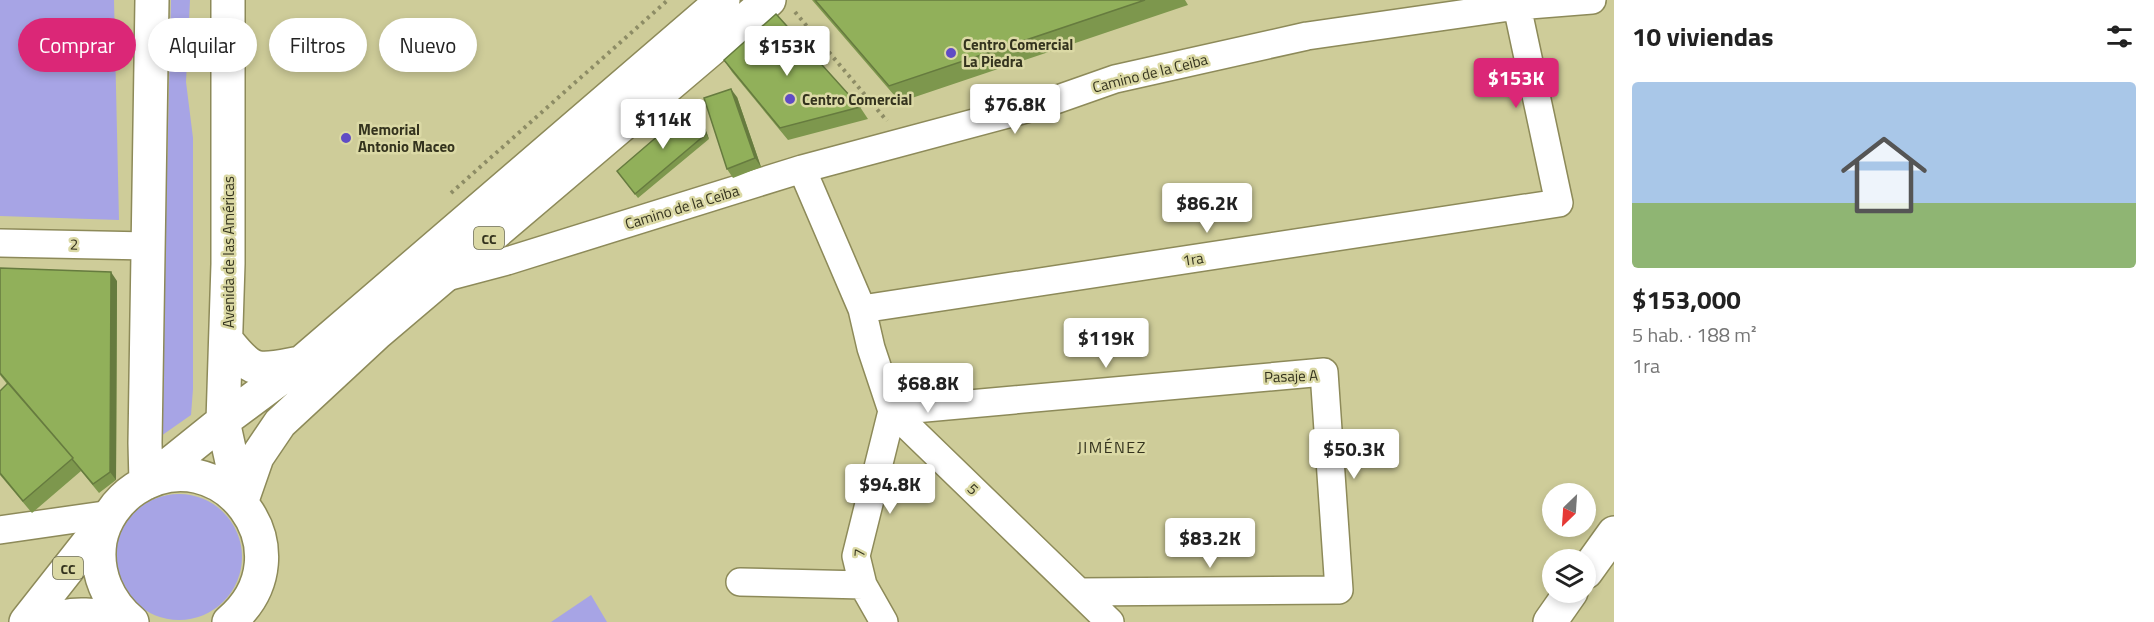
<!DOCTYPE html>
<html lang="es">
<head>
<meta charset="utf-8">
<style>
  body { margin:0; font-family:"Titillium Web",sans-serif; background:#f2f2f2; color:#222; height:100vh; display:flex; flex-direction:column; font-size:22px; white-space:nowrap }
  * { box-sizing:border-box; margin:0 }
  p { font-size:20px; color:#767676 }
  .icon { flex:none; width:33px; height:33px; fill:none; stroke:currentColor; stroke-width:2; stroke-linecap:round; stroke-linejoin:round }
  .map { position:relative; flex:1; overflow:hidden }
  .sheet { display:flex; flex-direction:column; background:#fff; width:540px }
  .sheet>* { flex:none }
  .guide { position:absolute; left:18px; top:18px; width:570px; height:54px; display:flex; gap:12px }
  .needle { width:39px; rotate:205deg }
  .tools { position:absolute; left:1542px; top:483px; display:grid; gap:12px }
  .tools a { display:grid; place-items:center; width:54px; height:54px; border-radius:50%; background:#fff; box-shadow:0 3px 9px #0003; font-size:30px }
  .price { position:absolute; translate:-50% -51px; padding:0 14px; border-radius:6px; background:#fff; color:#222; font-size:20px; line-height:39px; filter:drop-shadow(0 2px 3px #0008) }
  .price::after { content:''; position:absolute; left:50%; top:36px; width:18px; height:14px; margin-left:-9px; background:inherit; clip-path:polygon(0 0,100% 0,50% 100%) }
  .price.current { background:#db2777; color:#fff }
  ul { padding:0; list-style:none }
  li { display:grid; align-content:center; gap:12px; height:318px; padding:0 18px }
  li+li { border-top:2px solid #e0e0e0 }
  li span { display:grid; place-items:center; height:186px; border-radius:6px; color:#555 }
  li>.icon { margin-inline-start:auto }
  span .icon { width:108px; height:108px; fill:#fffc; stroke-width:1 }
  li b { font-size:26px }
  h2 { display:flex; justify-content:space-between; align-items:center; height:72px; padding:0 18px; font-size:26px }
  .chip { padding:0 21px; border-radius:27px; background:#fff; box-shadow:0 3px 9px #0003; font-size:21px; line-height:54px }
  .chip.current { background:#db2777; color:#fff }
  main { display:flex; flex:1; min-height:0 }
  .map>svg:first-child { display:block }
</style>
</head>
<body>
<main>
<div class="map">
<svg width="1614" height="622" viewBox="0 0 1614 622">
  <rect width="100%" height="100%" fill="#cecc99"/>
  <path fill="#a7a4e5" d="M0 0H114L119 220 0 216Z
    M171 0H190L186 82 193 138V389L191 415 161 436Z
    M116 557a63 63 0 1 1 126 0a63 63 0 1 1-126 0Z
    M591 595 607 622H551Z"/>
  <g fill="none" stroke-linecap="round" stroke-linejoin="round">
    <g stroke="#8d8a59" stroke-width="30">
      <path id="minor" d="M802 169 862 309 871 348 892 411 1110 622
        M0 243 148 246
        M443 278 507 261 802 169 1041 105 1115 79 1307 36 1517 6 1592 0
        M862 309 1559 203 1517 6
        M0 530 111 514
        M740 582 863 585
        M884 622 863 585 856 556 892 411 1324 372 1339 590 1080 592"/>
    </g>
    <g stroke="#8d8a59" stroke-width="36">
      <path id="major" d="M228 0V264L223 421 241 503
        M227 341C254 375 258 371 300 363
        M146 483 223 421 301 363 723 0
        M146 483 145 443 152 0
        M241 503 257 457 280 423 377 333 769 0
        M1586 572 1614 533
        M26 622 104 523
        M48 622C74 609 105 617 131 622
        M132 622C108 602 95 573 100 541 104 520 117 501 135 489 220 433 312 552 229 622
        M1550 622 1571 592"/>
    </g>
    <path stroke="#8d8c65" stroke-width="4" stroke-dasharray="3 4.5" stroke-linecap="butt" d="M795 12 887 121
      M451 193 668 0"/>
    <use href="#minor" stroke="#fff" stroke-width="27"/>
    <use href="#major" stroke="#fff" stroke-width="33"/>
  </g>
  <path fill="#7d974d" d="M812 0H1185L1188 5 900 102Z
    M724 60 860 107 868 119 788 140 732 72Z
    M737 97 761 167 733 178 727 169Z
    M698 109 709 139 638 198 620 175Z
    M0 268 117 281 116 480 99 493 81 471 32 513 0 475V391L7 384 0 375Z"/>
  <path fill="#667b3f" d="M731 89 737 97 761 167 755 158Z
    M695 104 698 109 709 139 706 134Z
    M111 272 117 281 116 480 110 472Z"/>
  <path fill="#91b05a" stroke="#667b3f" stroke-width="1.5" d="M815 0H1145L889 86Z
    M776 14 860 107 780 128 724 60Z
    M731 89 755 158 727 169 704 98Z
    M695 104 706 134 635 194 617 171Z
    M0 268 111 272 110 472 93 484 72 459 73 458 0 373Z
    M8 383 73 458 23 501 0 473V391Z"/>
  <g fill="#604cc5" stroke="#dbd9a5" stroke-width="2">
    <circle cx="951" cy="53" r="6"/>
    <circle cx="790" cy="99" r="6"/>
    <circle cx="346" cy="138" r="6"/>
  </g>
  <g text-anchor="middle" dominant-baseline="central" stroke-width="5" stroke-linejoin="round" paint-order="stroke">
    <g fill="#dbd9a5" stroke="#666546" stroke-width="1.5">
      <rect x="474" y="227" width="30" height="22" rx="4.5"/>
      <rect x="53" y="557" width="30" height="22" rx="4.5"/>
    </g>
    <g font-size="14" font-weight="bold" fill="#34331e">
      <text x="489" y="238">CC</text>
      <text x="68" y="568">CC</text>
    </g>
    <g font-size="15" font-weight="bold" fill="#34331e" stroke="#dbd9a5" text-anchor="start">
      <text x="963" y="44">Centro Comercial<tspan x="963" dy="17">La Piedra</tspan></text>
      <text x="802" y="99">Centro Comercial</text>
      <text x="358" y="129">Memorial<tspan x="358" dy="17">Antonio Maceo</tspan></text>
    </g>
    <g font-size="15" fill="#34331e" stroke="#dbd9a5">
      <text transform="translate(1150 73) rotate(-14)">Camino de la Ceiba</text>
      <text transform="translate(682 207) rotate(-17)">Camino de la Ceiba</text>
      <text transform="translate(74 244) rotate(1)">2</text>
      <text transform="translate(228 252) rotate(-90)">Avenida de las Américas</text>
      <text transform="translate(1193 259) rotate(-9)">1ra</text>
      <text transform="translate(1291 376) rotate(-2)">Pasaje A</text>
      <text transform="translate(973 489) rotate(44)">5</text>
      <text transform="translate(859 553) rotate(-86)">7</text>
    </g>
    <g font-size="16" letter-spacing="1.5" fill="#34331e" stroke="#dbd9a5">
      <text x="1112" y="447">JIMÉNEZ</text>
    </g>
  </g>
</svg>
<div class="tools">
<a><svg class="needle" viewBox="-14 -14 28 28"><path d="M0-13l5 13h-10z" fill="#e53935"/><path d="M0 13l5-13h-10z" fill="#767676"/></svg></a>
<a><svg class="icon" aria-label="layers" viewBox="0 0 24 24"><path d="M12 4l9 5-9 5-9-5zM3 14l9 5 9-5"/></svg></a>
</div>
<b class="price" style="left:787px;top:77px">$153K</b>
<b class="price current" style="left:1516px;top:109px">$153K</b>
<b class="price" style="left:1015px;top:135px">$76.8K</b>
<b class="price" style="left:663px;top:150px">$114K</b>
<b class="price" style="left:1207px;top:234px">$86.2K</b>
<b class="price" style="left:1106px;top:369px">$119K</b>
<b class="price" style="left:928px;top:414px">$68.8K</b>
<b class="price" style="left:1354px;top:480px">$50.3K</b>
<b class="price" style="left:890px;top:515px">$94.8K</b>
<b class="price" style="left:1210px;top:569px">$83.2K</b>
<div class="guide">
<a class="chip current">Comprar</a>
<a class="chip">Alquilar</a>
<a class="chip">Filtros</a>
<a class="chip">Nuevo</a>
</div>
</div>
<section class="sheet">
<h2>10 viviendas<svg class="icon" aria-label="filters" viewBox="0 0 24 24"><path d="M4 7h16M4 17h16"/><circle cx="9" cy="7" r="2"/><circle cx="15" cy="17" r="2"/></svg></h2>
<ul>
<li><span style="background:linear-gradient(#a9c7e8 65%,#8fb573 0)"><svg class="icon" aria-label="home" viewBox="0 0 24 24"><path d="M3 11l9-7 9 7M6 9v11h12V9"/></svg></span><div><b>$153,000</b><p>5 hab. · 188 m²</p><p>1ra</p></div></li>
</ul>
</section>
</main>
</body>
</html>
